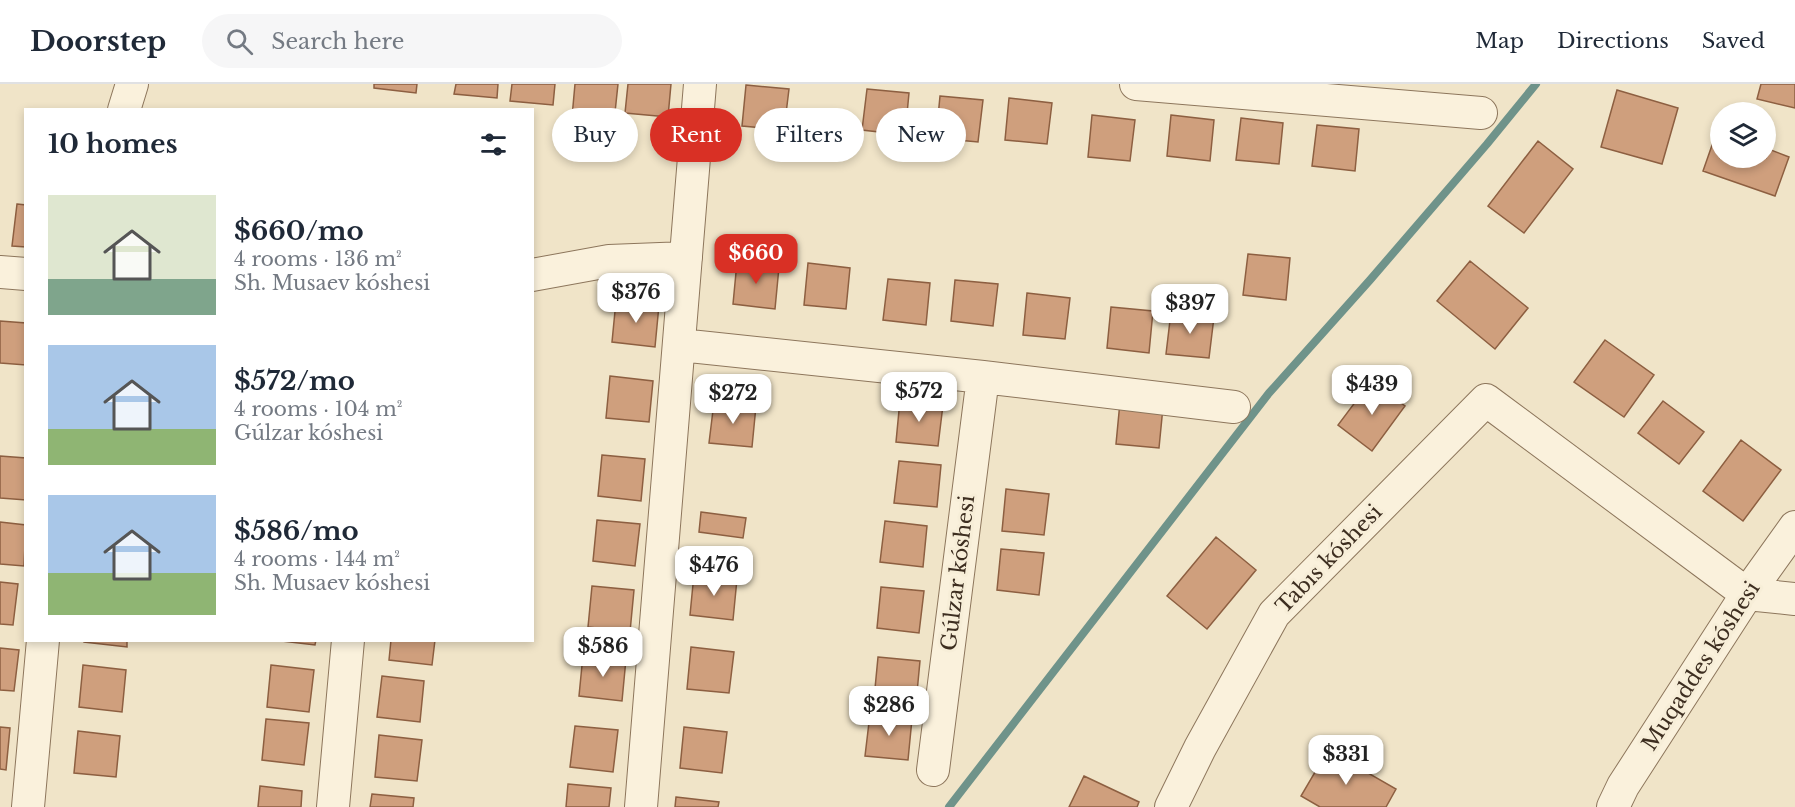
<!DOCTYPE html>
<html lang="en">
<head>
<meta charset="utf-8">
<style>
  body { margin:0; font-family:"Libre Baskerville",serif; background:#f6f6f7; color:#1f2937; height:100vh; display:flex; flex-direction:column; font-size:22px; white-space:nowrap }
  * { box-sizing:border-box; margin:0 }
  p { font-size:20px; color:#747a83 }
  .icon { flex:none; width:33px; height:33px; fill:none; stroke:currentColor; stroke-width:2; stroke-linecap:round; stroke-linejoin:round }
  .map { position:relative; flex:1; overflow:hidden }
  .side { position:absolute; left:24px; top:24px; width:510px; height:534px; display:flex; flex-direction:column; background:#fff; border-radius:0px; box-shadow:0 3px 9px #0003 }
  .side>* { flex:none }
  .banner { position:absolute; left:552px; top:24px; width:570px; height:54px; display:flex; gap:12px }
  .fabs { position:absolute; left:1710px; top:18px; display:grid; gap:12px }
  .fabs a { display:grid; place-items:center; width:66px; height:66px; border-radius:50%; background:#fff; box-shadow:0 3px 9px #0003; font-size:30px }
  .price { position:absolute; translate:-50% -51px; padding:0 14px; border-radius:12px; background:#fff; color:#222; font-size:20px; line-height:39px; filter:drop-shadow(0 2px 3px #0008) }
  .price::after { content:''; position:absolute; left:50%; top:36px; width:18px; height:14px; margin-left:-9px; background:inherit; clip-path:polygon(0 0,100% 0,50% 100%) }
  .price.on { background:#d93025; color:#fff }
  ul { padding:0; list-style:none }
  li { display:flex; align-items:center; gap:18px; height:150px; padding:0 24px }
  li span { display:grid; place-items:center; flex:none; width:168px; height:120px; border-radius:0px; color:#555 }
  li>.icon { margin-inline-start:auto }
  span .icon { width:72px; height:72px; fill:#fffc; stroke-width:1 }
  li b { font-size:26px }
  h2 { display:flex; justify-content:space-between; align-items:center; height:72px; padding:0 24px; font-size:26px }
  .tag { padding:0 21px; border-radius:27px; background:#fff; box-shadow:0 3px 9px #0003; font-size:21px; line-height:54px }
  .tag.on { background:#d93025; color:#fff }
  header { display:flex; align-items:center; gap:36px; box-sizing:border-box; height:84px; padding:0 30px; background:#fff; border-bottom:2px solid #e0e1e3 }
  header strong { font-size:28px }
  nav { display:flex; gap:33px; margin-inline-start:auto; font-size:21px }
  .search { width:420px; height:54px; background:#f6f6f7; display:flex; align-items:center; gap:15px; box-sizing:border-box; padding:0 21px; border-radius:33px; color:#747a83; font-size:22px }
  .map>svg:first-child { display:block }
</style>
</head>
<body>
<header>
<strong>Doorstep</strong>
<div class="search"><svg class="icon" aria-label="search" viewBox="0 0 24 24"><circle cx="10" cy="10" r="6"/><path d="M15 15l6 6"/></svg>Search here</div>
<nav><a>Map</a><a>Directions</a><a>Saved</a></nav>
</header>
<div class="map">
<svg width="1795" height="723" viewBox="0 0 1795 723">
  <rect width="100%" height="100%" fill="#f0e4c8"/>
  <g fill="none" stroke-linecap="round" stroke-linejoin="round">
    <path stroke="#6f938a" stroke-width="8" d="M949 723 1269 309 1370 196 1487 60 1536 0"/>
  </g>
  <path fill="#cf9f7d" stroke="#8d5f41" stroke-width="1.5" d="M374 0H417L416 9 374 4Z
    M456 0H498L497 14 454 10Z
    M512 0H555L553 21 510 17Z
    M575 0H618L614 38 572 33Z
    M628 0H671L668 33 625 29Z
    M1761 0H1795V24L1757 15Z
    M746 1 789 5 784 46 742 42Z
    M867 5 909 9 905 51 862 46Z
    M1617 6 1678 24 1662 80 1601 63Z
    M940 12 983 16 978 58 936 54Z
    M1009 14 1052 19 1047 60 1005 56Z
    M1092 31 1135 36 1130 77 1088 73Z
    M1171 31 1214 36 1210 77 1167 72Z
    M1241 34 1283 39 1279 80 1236 76Z
    M1317 41 1359 45 1355 87 1312 82Z
    M1717 47 1720 48V74H1766V64L1789 73 1775 112 1703 87Z
    M1538 57 1573 85 1524 149 1488 122Z
    M17 120 26 121V163L12 162Z
    M1248 170 1290 174 1286 216 1243 211Z
    M1470 177 1528 224 1495 265 1437 217Z
    M737 178 779 183 775 225 733 220Z
    M808 179 850 184 846 225 804 221Z
    M888 195 930 199 926 241 883 236Z
    M955 196 998 200 993 242 951 237Z
    M1027 209 1070 214 1065 255 1023 251Z
    M616 217 659 221 655 263 612 258Z
    M1111 223 1153 227 1149 269 1107 264Z
    M1171 228 1214 233 1209 274 1166 270Z
    M0 237 26 239V281L0 279Z
    M1605 256 1654 291 1624 333 1574 298Z
    M610 292 653 297 649 338 606 334Z
    M1371 297 1405 322 1372 367 1338 341Z
    M900 316 943 321 938 362 896 358Z
    M1663 317 1704 348 1679 380 1638 349Z
    M714 318 756 322 752 363 709 359Z
    M1120 318 1163 323 1159 364 1116 360Z
    M1741 356 1781 386 1743 437 1703 407Z
    M602 371 645 375 641 417 598 412Z
    M0 372 26 374V416L0 414Z
    M899 377 941 381 937 423 894 419Z
    M1006 405 1049 410 1044 451 1002 447Z
    M701 428 746 434 743 454 699 448Z
    M597 436 640 440 635 482 593 477Z
    M885 437 927 442 923 483 880 478Z
    M0 438 26 441 24 482 0 480Z
    M1216 453 1256 486 1207 545 1167 512Z
    M1001 465 1044 469 1039 511 997 506Z
    M694 490 737 495 733 536 690 531Z
    M0 498 18 500 13 541 0 540Z
    M592 502 634 506 630 548 588 543Z
    M881 503 924 507 919 549 877 544Z
    M84 556H127V563L84 558Z
    M273 556H316L315 561Z
    M391 556H435L432 581 389 576Z
    M691 563 734 568 729 609 687 605Z
    M0 564 19 566 14 607 0 606Z
    M583 571 626 575 622 617 579 612Z
    M878 573 920 577 916 619 874 615Z
    M83 581 126 586 122 628 79 623Z
    M271 581 314 586 309 628 267 623Z
    M382 592 424 597 420 638 377 633Z
    M870 630 912 635 908 676 865 672Z
    M266 635 309 639 304 681 262 676Z
    M575 642 618 646 613 688 570 683Z
    M0 643 10 644 6 686 0 685Z
    M684 643 727 648 722 689 680 684Z
    M78 647 120 652 116 693 74 689Z
    M379 651 422 656 417 697 375 693Z
    M1328 666 1396 705 1386 723H1320L1301 712Z
    M1084 692 1139 718 1137 723H1069Z
    M568 700 611 704 609 723H566Z
    M260 702 302 707 301 723H258Z
    M372 710 414 714 413 723H370Z
    M676 713 719 718 718 723H675Z"/>
  <g fill="none" stroke-linecap="round" stroke-linejoin="round">
    <g stroke="#8d765c" stroke-width="34">
      <path id="minor" d="M1136 0 1481 29
        M124 26 132 0
        M0 188 26 190
        M532 191 609 177 686 174
        M680 261 983 293 1234 323
        M933 686 983 293
        M28 723 43 556
        M333 723 348 556
        M641 723 700 0
        M1171 723 1200 664 1274 530 1486 316 1747 510 1795 515
        M1613 723 1623 702 1747 510 1795 443"/>
    </g>
    <use href="#minor" stroke="#faf1dc" stroke-width="32"/>
  </g>
  <g text-anchor="middle" dominant-baseline="central" stroke-width="6" stroke-linejoin="round" paint-order="stroke">
    <g font-size="21" fill="#3d2e20" stroke="#f7eed8">
      <text transform="translate(1329 475) rotate(-46)">Tabıs kóshesi</text>
      <text transform="translate(958 489) rotate(-83)">Gúlzar kóshesi</text>
      <text transform="translate(1701 582) rotate(-57)">Muqaddes kóshesi</text>
    </g>
  </g>
</svg>
<div class="fabs">
<a><svg class="icon" aria-label="layers" viewBox="0 0 24 24"><path d="M12 4l9 5-9 5-9-5zM3 14l9 5 9-5"/></svg></a>
</div>
<b class="price on" style="left:756px;top:201px">$660</b>
<b class="price" style="left:636px;top:240px">$376</b>
<b class="price" style="left:1190px;top:251px">$397</b>
<b class="price" style="left:1372px;top:332px">$439</b>
<b class="price" style="left:919px;top:339px">$572</b>
<b class="price" style="left:733px;top:341px">$272</b>
<b class="price" style="left:714px;top:513px">$476</b>
<b class="price" style="left:603px;top:594px">$586</b>
<b class="price" style="left:889px;top:653px">$286</b>
<b class="price" style="left:1346px;top:702px">$331</b>
<div class="banner">
<a class="tag">Buy</a>
<a class="tag on">Rent</a>
<a class="tag">Filters</a>
<a class="tag">New</a>
</div>
<section class="side">
<h2>10 homes<svg class="icon" aria-label="filters" viewBox="0 0 24 24"><path d="M4 7h16M4 17h16"/><circle cx="9" cy="7" r="2"/><circle cx="15" cy="17" r="2"/></svg></h2>
<ul>
<li><span style="background:linear-gradient(#dfe7d0 70%,#7fa58c 0)"><svg class="icon" aria-label="home" viewBox="0 0 24 24"><path d="M3 11l9-7 9 7M6 9v11h12V9"/></svg></span><div><b>$660/mo</b><p>4 rooms · 136 m²</p><p>Sh. Musaev kóshesi</p></div></li>
<li><span style="background:linear-gradient(#a9c7e8 70%,#8fb573 0)"><svg class="icon" aria-label="home" viewBox="0 0 24 24"><path d="M3 11l9-7 9 7M6 9v11h12V9"/></svg></span><div><b>$572/mo</b><p>4 rooms · 104 m²</p><p>Gúlzar kóshesi</p></div></li>
<li><span style="background:linear-gradient(#a9c7e8 65%,#8fb573 0)"><svg class="icon" aria-label="home" viewBox="0 0 24 24"><path d="M3 11l9-7 9 7M6 9v11h12V9"/></svg></span><div><b>$586/mo</b><p>4 rooms · 144 m²</p><p>Sh. Musaev kóshesi</p></div></li>
</ul>
</section>
</div>
</body>
</html>
